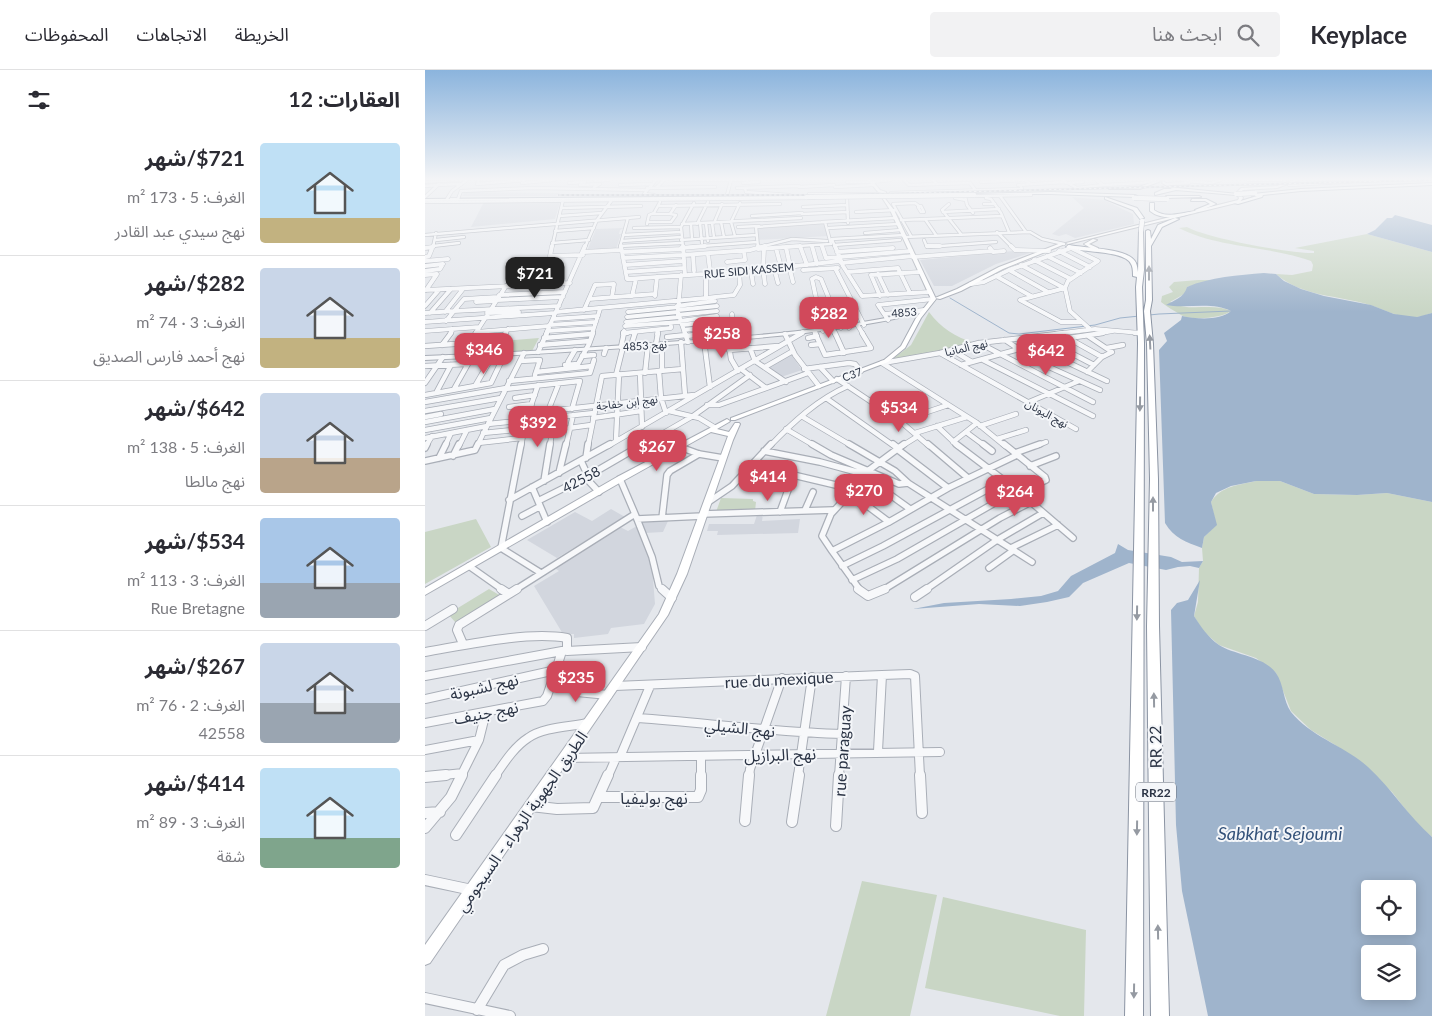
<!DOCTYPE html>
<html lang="ar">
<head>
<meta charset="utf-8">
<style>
  body { margin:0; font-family:Lato,"Noto Sans Arabic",sans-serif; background:#f2f2f3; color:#2b2b33; direction:rtl; height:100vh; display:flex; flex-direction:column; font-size:19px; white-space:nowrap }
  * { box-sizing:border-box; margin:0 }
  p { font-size:16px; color:#7c7c81 }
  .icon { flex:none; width:28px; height:28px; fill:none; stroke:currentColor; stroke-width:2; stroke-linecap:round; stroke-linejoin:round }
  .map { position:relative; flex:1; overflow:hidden; direction:ltr }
  .sheet { display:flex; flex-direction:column; background:#fff; width:425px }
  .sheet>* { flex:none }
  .tools { position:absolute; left:936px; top:810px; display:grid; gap:10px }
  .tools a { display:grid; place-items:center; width:55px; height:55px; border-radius:5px; background:#fff; box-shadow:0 2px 12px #0003; font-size:25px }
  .price { position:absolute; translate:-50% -42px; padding:0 11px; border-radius:10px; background:#d1495b; color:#fff; font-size:16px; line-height:32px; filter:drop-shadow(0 1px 2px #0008) }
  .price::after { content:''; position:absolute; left:50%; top:30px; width:15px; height:11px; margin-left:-8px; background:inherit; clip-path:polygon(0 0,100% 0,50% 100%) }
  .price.selected { background:#222; color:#fff }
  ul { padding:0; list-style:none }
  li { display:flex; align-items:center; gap:15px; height:125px; padding:0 25px }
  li+li { border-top:1px solid #e1e1e2 }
  li span { display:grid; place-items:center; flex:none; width:140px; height:100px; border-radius:5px; color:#555 }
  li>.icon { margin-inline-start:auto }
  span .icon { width:60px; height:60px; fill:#fffc; stroke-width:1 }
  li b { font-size:21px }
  h2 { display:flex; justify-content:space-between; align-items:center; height:60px; padding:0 25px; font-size:21px }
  header { display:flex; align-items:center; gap:30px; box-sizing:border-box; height:70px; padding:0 25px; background:#fff; border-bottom:1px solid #e1e1e2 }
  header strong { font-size:24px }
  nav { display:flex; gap:28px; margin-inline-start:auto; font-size:18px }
  .search { width:350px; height:45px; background:#f2f2f3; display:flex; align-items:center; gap:12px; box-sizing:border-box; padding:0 18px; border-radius:5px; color:#7c7c81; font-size:19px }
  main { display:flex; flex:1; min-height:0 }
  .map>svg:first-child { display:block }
</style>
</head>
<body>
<header>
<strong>Keyplace</strong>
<div class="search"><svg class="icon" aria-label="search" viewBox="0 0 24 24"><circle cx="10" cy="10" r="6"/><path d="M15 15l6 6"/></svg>ابحث هنا</div>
<nav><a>الخريطة</a><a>الاتجاهات</a><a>المحفوظات</a></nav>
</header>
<main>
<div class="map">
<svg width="1007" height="946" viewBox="0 0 1007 946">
  <rect width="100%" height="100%" fill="#e4e7ec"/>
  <path fill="#d2d6de" d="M39 122 135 123 131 126H37Z
    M647 127 679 130 708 144 709 154 650 168 641 164 634 166 627 164 659 138Z
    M59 132H135L130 149 46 157Z
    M400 152 404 166 332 170 331 157Z
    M199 158 195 160 194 164H196L191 179 162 181 171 159Z
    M589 181 605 183 571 194 527 216H509L495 190Z
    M365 283 377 300 356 307 340 297Z
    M186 439 200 447 132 488 102 470 150 442 167 451Z
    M338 444 337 451 375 449 373 463 292 465 293 461H282L284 454H329L332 445Z
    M215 451H243L238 462 220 463Z
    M212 456 227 496 230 534 219 554 186 558 183 564 149 568V564H138L109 516 134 501 128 497 195 457 203 461Z"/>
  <path fill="#c9d6c5" d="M762 157C781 168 867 184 889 183V181L870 178 942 164 1007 182V243C1003 244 997 247 992 247 975 249 960 240 945 235 913 225 877 227 851 204L867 205 887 201 888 195 886 191C845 176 792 178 754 158Z
    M773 210H788L762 217 761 223 745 232C764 243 787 232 806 241 798 248 766 251 756 245 750 241 742 237 736 232L737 226 748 222 744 217 749 212Z
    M504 242C516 258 530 267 550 273L464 292 486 275Z
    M114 268 107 281 69 283 77 271Z
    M831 411H855L889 424 932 425 962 423 1007 432V767L991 753 967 722 915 678 886 660 866 641 851 603 831 588 794 575 778 561 769 546 773 532 774 498 778 491 777 478 779 467 791 455 786 432C796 416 814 415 831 411Z
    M296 428 328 429V431L331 432 330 441 291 442Z
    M51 449 66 477 0 514V462Z
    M64 519 76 526 31 553 23 544Z
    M437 811 512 825 485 946H401Z
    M518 827 661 860 659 946H635L500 918Z"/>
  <path fill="#9fb4cc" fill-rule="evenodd" d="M970 145 1007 155V182L942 164 950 160 962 148H967Z
    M839 203 851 204 859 211 876 219 899 226 946 235 969 244 992 247 1007 243V432L962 423 932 425 889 424 855 411H831L806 416 791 423 786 432 792 455 779 467 777 478C761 472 749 468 740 453L734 280 742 271 739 263 756 250 757 246C771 249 795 251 806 241 787 231 761 239 741 235 749 230 759 228 762 217 785 207 814 205 839 203Z
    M693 474 703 480 746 487 757 492 778 491 774 498 765 496 753 497 741 500 704 493 658 513 644 527 622 532 595 536 554 534 488 539 519 533 586 529 616 526 633 521 646 506 690 483Z
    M775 510 769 546C776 557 783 567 794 575 809 585 839 586 851 603 859 614 858 631 866 642 886 667 920 676 943 697 967 719 983 746 1007 767V946H783L757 821 751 755 746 540 752 533 763 530ZM945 819H982V856H945ZM945 884H982V921H945Z"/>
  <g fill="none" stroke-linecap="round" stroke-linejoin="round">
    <path stroke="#9fb4cc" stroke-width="1" d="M525 228 584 263 594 264 670 255 695 248 734 244 806 241"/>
    <g stroke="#a9aeb7" stroke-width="4">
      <path id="minor-far5" d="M54 110 52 114 100 110
        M250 110H322
        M479 110 484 115 512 114
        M508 110 512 114 545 113 551 121
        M637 110 652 118 678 115 671 110
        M823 110H856
        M170 111 183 110
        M760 111 786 113 796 110
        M422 112H445
        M446 112 466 110
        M556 112 600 110 606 114
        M97 113 129 110
        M144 113 160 112
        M318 113 334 112
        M641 113 658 112
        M743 114 764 113
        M12 115 35 114
        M155 115 175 114 169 117
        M195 115 226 114
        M593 115 640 112
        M678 115 718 113 730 110
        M864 115 954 110
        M0 116 13 115
        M374 117 409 115
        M410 117 448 115
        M222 118 290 117
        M231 118 239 110
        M312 118 374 116
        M320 118 321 122 364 125
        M466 123 597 119 595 115
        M384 124H454
        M229 125 219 124 231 110
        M302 125 306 110
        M540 126 542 135 548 143
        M543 126 606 125
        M575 126 601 162
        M0 127 14 114
        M539 127 530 128 541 130
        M422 128 423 153
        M561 128 566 129 576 143 584 162
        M22 129 27 121 42 110
        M26 129H33L36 121 109 118 221 120
        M0 132 389 128
        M524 134 517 140 536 164
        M559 134H570
        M233 136 355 134
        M496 136 499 142H496L493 137Z
        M378 137 422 135
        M136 138 216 136
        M431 142 471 140
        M518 142 574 139
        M227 144H245
        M377 144 423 142
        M134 146 177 143
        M327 146 377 143
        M500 149 511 165
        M476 150 577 146
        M223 152H246L251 145 245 144 251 135
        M296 152 299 167
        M397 152 470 148
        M275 153 277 173
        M281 153 283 171
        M287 153 289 167
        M289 153 297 134
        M222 154 224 145 229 143 235 132
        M257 154 376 148
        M266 154 267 169
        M272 154 283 132
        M313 157 334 156
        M209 158 256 157
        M404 158 473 154
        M130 161 169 158
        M572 162 587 177
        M440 163 476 160
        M0 165 214 147
        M198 165 256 162
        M310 166 306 152 315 133
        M486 166 468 134 490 133 494 136
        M479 167 605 162 617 169 639 174
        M407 169 410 177
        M407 169 479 165
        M11 170 39 167
        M256 170 331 165
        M499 170 502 177 571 172
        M197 171 256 167
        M127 173 164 170
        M397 175 398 177
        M409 175 475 170
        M8 176 34 173
        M195 176 256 173
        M5 177H8
        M8 177 11 163
        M127 177 138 130
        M160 177 172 150 187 130
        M195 177 203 148
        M258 177 256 157 269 133
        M264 177 332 172
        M333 177 331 157 400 152 406 174 357 177
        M335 177 367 169 402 171"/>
    </g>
    <g stroke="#a9aeb7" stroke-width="5">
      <path id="minor-far4" d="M127 176 125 186 158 185
        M196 176 202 209 326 201 415 191
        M258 176 260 205
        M333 176V179L375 176
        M375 176 382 195
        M387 176 392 194
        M397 176 401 188 486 181
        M410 176 418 196 437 226 505 222
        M502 176H515
        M586 176 590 180 624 181
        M361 177 365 196
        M644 177 673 191 643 211 640 218 645 241 665 259
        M0 178 8 177
        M256 178 280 176
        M351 178 356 197
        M565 178 568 182 579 181
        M339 179 338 199 340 214
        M634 181 665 197
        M159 182 195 180
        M197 182 257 179
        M412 182 468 178
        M283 184 285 200
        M259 185 325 180 340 176
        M268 185 269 201
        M622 186 656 203
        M0 187 4 186 8 176
        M488 187 567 181
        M198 188 257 185
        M609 190 646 209
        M0 191 23 189
        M302 192 320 190 319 181
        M416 193 488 186
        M200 195 258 191
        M596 195 639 218
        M0 196 18 194
        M364 196 368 212
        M349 198 353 213
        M410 198 439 255
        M378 200 413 198
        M584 200 623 222
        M0 201 15 199 18 194
        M326 201 328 214
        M201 202 259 198
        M423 202 473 198 485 223
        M453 204 463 225
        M0 205 12 204 1 220
        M256 205 253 242 260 264
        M446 205 495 202
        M446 205 455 226
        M571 206 606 226
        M546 214 559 212 584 200 646 178
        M640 218 595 230 636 252H657
        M0 220 145 213
        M74 225 140 222
        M207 226 211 209
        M230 226 232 207
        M281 228 309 225 315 215 314 201
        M164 229 230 224
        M72 230 138 227
        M51 232 71 231
        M0 236 14 220
        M252 236 290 231
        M392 239 408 237
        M159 240 170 215 189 214 187 227
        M253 240 292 236
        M29 241 134 236
        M29 241 39 229 73 227
        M20 242 38 219
        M131 242 281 228V203
        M203 242 253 237
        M0 243 29 241 21 251
        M5 243 26 219
        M62 243 94 242
        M307 244 308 264
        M459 244 499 240
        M253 245 292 241
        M202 247 253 242
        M128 249 173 246
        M463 250 453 235 508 229
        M255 251 292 246
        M0 252 130 243
        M201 252 254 247
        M396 254 414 252
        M124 255 171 252
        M257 255 293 251
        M200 256 255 252
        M433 256 438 264
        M424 258 419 245 431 240
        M408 259 410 264
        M259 260 293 256
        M0 261 54 257
        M122 261 168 258
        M398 261 387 209 391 207 396 209 416 258
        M51 262 124 256
        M390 262 391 264
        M198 263 246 258V256
        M25 264 28 259
        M50 264 81 216
        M80 264 83 259
        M121 264 160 176
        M167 264 175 239
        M198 264 199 261
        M209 264 210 262
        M232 264 233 260
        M278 264 292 262
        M375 264 378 262
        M630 264 670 259 715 263
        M670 264 688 261"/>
    </g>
    <g stroke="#a9aeb7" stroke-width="6">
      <path id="minor-far3" d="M198 263H202
        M260 263 263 272
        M308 263V268
        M390 263 400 285 446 278 437 263
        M410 263 419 283
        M710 263H715
        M360 264 370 285 394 316
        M261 266 287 263
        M242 267 261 265
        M119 268 166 264
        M383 268 392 266
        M643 268 677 287
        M303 269 306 289 313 301
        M580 270 613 292 675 320
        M279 271 285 317
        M623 271 669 295
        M256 272 260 325
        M554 273 668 332
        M231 274 233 263
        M237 274V301
        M17 275 26 263
        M115 275 165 271
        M386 275 395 274
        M606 275 682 311
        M0 276 44 273
        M206 276 210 263
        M196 277 199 263
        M325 278 330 291 361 312
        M682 278 698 275
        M304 280 353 276
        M527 280 547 292
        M113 282 122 263
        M515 283 651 359
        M179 284 181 278
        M36 286 51 263
        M157 286 169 285
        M558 290 668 346
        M95 291 115 290 110 305
        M143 292 150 280
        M457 293 552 353 580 376
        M458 293 515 283 554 273 640 263
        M140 295 153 294 164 274 168 263
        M536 295 623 271 678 263
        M0 296 42 294
        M340 297 368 281
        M395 297 408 311
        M316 299 341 318
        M379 299 424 293 430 294 436 301
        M234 301 236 328 241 343
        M111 302 167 296
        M662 302 677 287 687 282 663 266
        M215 303 217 357
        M220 303 223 275
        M191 305 198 277
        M412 309 475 351 504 376
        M84 311 165 303 169 290
        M0 313 18 287
        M50 316 81 263
        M29 319 48 285
        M80 319 155 311 147 339
        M11 323 26 295
        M0 325 66 313 76 292 83 284
        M90 328 110 325
        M401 328 469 376
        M0 332 81 318
        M604 332 654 311
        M282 335H294L383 303
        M84 337 107 334
        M0 341 76 328
        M123 341 134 313
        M244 341 274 348 289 357
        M104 343 269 325
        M0 347 16 344
        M378 347 427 376
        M168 348 216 341
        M475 351 523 335
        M0 352 70 339
        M63 354 169 343
        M512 356 533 376
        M555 356 591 344
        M144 358 166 355
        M361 359 390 376
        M0 360 66 348
        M541 362 560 376
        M58 363 99 359
        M490 363 542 347
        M0 368 62 356
        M572 369 601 360
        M191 370 194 304
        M528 372 552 353
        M53 373 97 368
        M1 376 7 366
        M20 376 26 363
        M34 376 42 360
        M52 376 99 283
        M96 376 101 350 113 315
        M125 376 129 347
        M141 376 148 345
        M163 376 177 306 258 299
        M183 376 377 263
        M216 376 268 346 325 305
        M345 376C368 352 393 329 423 316
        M477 376 493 366
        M611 376 621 372"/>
    </g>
    <g stroke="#a9aeb7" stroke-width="8">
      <path id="minor-far2" d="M96 374 76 478 116 503
        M387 374 406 385 474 414 483 413
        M424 374 470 401 483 413 607 492
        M468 374 473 378
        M503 374 543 408
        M531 374 593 421 648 468
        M558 374 567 381
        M255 377 274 384 298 388
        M0 378 2 374
        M472 379 523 418
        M339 381 395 392 439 404
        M590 383 615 374
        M28 386 34 374
        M14 388 21 374
        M161 388 163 374
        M0 391 50 380 53 374
        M156 391 163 406
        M326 395 453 425
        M605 396 631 386
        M134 403 141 374
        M160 407 174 422
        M119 411 125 374
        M107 417 122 452
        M460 421 485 439
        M421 427 444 437 464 452
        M84 430 185 374
        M113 431 163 406 218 374
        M282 433 307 416 346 374
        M380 440 388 422
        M355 442 363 420
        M210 444 227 487 234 516 238 520
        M278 444 408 440
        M97 446 114 437
        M237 448 242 405 245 401 274 384
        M212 449 278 446
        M586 478 633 455
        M407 481 397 466 406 444 429 419 440 403 479 374
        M44 496 78 520
        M417 496 458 476 578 411
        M564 498 589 480
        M427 510 472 489 573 431 621 410 620 407 579 374
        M90 520 210 444 195 409
        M435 520 407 481 464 452 523 418 592 385
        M458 520 575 448 606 432
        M500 520 572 470 618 443"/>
    </g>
    <g stroke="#a9aeb7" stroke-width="10">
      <path id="minor-far1" d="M76 519 84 524
        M237 519 247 528
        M433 519 443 526 460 519
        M490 527 502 519
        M0 556 28 539
        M38 574 32 560 34 555 92 519
        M0 582C41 575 102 561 142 568V581L217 577
        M457 605 485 604 490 606 495 706
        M0 606 137 581 131 600 0 629
        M128 611 153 608 152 622 183 625
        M190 616 457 605 453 681
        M213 648C281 653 349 662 418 664
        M0 653 118 631 122 626 131 600
        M0 680 54 670 61 642
        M195 687 225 616
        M276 687V706
        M140 688 515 682
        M9 706 38 703
        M36 706 54 670
        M70 706C79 693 89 677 103 668 119 657 144 657 163 653
        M183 706 191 688
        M324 706 325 699 357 608
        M373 706 387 607
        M414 706 421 606"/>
    </g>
    <g stroke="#a9aeb7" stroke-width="12">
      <path id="minor" d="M495 705 497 743
        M0 707 21 705
        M174 727H273L276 720V705
        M106 736 132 739 168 738 183 705
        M0 743 15 742
        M320 751 324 705
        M367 752 374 705
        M411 756 414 705
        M0 758 26 727 37 705
        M31 765 71 705
        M0 810 47 820
        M0 928 85 946
        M52 940 79 895 98 885 118 879"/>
    </g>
    <g stroke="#a9aeb7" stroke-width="2">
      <path id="tertiary" d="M34 110 33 111 0 113V111Z
        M498 240H500V242C415 263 328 269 241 275 161 281 81 286 0 290V286C81 283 162 278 242 272 328 266 414 260 498 240Z"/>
    </g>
    <g stroke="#a9aeb7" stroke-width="2">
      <path id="secondary" d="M443 110H447L455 120 461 122V124L453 122Z
        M869 110H874L852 118 818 120 815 123 818 128 815 132 643 174 641 173 813 130 814 128 811 123 816 118 852 116Z
        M456 126H458L469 140 511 229 496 248 480 278 463 292 310 350H306V348L459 290 476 276 491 248 506 229 465 140Z
        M668 169 672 170 664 174 673 178V180H669L659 174Z
        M636 173 640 174 578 199 536 221 515 229 510 228 532 219 574 197Z
        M302 349 305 351 304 352 292 359 304 362 310 353H314L315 354 308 370 262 504 243 545 5 893 0 895V875L234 544 252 504 303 366 286 362 198 411 0 525V518L192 407Z"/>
    </g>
    <g stroke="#8b94a3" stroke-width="2">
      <path id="trunk" d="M733 110 736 111 715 119H684L714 117Z
        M738 111 746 116 753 118 813 124 811 125 751 120 730 125V123L739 119H747L737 113Z
        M1007 113V115L876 121 838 125 837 127 813 134 809 133 832 126H827L828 124 876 119Z
        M626 122 710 125 712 126 710 127 626 124H547Z
        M383 126 382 128 0 131V129Z
        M741 126H774L776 127 740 128Z
        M680 127 712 138 719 148 715 149 708 140 680 129Z
        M767 129H781L791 134 772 142 770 140 785 134 780 131H766Z
        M725 133H729V140C740 148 752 144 764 142L766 143C754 148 736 150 725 141Z
        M750 148 754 149 737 157 726 176 727 230 725 241 728 274 733 409 734 556 744 946H726L722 556 725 409 722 274 719 241 721 230V161L723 160 725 161 726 169 733 155Z
        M716 160 718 161 719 200 717 217 719 273 718 946H700L713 273 711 217 712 207 708 206C708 203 708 197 706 194 700 180 655 183 641 177L644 175C660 178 694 178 707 188 712 192 712 196 713 202L714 161Z"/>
    </g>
    <use href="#minor-far5" stroke="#f7f8fa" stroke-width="2.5"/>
    <use href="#minor-far4" stroke="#f7f8fa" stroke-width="4"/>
    <use href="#minor-far3" stroke="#f7f8fa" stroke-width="4.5"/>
    <use href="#minor-far2" stroke="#f7f8fa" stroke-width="5.5"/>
    <use href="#minor-far1" stroke="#f7f8fa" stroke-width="8"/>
    <use href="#minor" stroke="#f7f8fa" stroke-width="10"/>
    <use href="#tertiary" fill="#f7f8fa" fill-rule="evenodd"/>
    <use href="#secondary" fill="#fff" fill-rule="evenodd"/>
    <use href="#trunk" fill="#fff" fill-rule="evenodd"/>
    <g stroke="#7d8696" stroke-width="2">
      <path id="rail" d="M134 125H412L1005 110"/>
    </g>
    <use href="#rail" stroke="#f4f6f9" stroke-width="1" stroke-dasharray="2.5" stroke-linecap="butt"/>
    <g stroke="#8b94a3" stroke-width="5.5" stroke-linecap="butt">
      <path id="trunk-bridge" d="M811 124 830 123
        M382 127 549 125
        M709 128 742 129
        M716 161 717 151"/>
    </g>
    <use href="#trunk-bridge" stroke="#fff" stroke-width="4.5"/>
  </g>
  <defs><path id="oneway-solid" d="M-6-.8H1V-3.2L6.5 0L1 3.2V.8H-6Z" transform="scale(1.25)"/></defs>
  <g fill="#959aa2">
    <use href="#oneway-solid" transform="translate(724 203) rotate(-90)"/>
    <use href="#oneway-solid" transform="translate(725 272) rotate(-93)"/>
    <use href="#oneway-solid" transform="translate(715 334) rotate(91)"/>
    <use href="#oneway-solid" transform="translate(728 434) rotate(-90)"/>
    <use href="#oneway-solid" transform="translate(712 543) rotate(91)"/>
    <use href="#oneway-solid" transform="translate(729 630) rotate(-91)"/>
    <use href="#oneway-solid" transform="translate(712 758) rotate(91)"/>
    <use href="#oneway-solid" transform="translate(733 862) rotate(-91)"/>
    <use href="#oneway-solid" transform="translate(709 921) rotate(91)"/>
  </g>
  <linearGradient id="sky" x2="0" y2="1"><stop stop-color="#8bb4dd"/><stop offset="0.45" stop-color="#f3f4f6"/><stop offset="1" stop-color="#f3f4f6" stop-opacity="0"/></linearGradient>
  <rect width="1007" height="242" fill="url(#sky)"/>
  <g text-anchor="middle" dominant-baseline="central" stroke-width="4" stroke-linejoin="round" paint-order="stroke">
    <g font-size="11" fill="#2b3445" stroke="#f4f6f9">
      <text transform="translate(324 200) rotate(-5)">RUE SIDI KASSEM</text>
      <text transform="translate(479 242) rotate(-5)">4853</text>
      <text transform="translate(220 275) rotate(-4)">نهج 4853</text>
      <text transform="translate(541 277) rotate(-13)">نهج ألمانيا</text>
      <text transform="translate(427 304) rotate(-20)">C37</text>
      <text transform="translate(202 332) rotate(-7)">نهج ابن خفاجة</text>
      <text transform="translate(622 343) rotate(29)">نهج اليونان</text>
    </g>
    <rect fill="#f4f6f9" stroke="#676e7b" stroke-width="1" x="711" y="712.5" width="40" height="19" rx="4"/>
    <g font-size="12" font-weight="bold" fill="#2b3445">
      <text x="731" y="722">RR22</text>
    </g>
    <g font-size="14" fill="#2b3445" stroke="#f4f6f9">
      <text transform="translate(156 409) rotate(-28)">42558</text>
    </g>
    <g font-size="16" fill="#2b3445" stroke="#f4f6f9">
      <text transform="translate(354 609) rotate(-3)">rue du mexique</text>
      <text transform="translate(59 616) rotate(-13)">نهج لشبونة</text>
      <text transform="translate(61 642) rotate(-11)">نهج جنيف</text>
      <text transform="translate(315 657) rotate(6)">نهج الشيلي</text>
      <text transform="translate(730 677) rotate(-91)">RR 22</text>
      <text transform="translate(417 681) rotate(-86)">rue paraguay</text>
      <text transform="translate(355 684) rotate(-2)">نهج البرازيل</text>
      <text x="229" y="727">نهج بوليفيا</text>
      <text transform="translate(96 751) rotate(-55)">الطريق الجهوية الزهراء - السيجومي</text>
    </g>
    <g font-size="18" font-style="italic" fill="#34527a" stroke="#f4f6f9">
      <text x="855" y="763">Sabkhat Sejoumi</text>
    </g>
  </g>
</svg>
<div class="tools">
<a><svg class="icon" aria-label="locate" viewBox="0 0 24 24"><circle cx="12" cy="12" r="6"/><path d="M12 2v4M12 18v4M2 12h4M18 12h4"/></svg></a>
<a><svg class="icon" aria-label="layers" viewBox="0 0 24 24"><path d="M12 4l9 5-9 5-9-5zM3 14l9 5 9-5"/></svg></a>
</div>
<b class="price selected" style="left:110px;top:229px">$721</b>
<b class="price" style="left:404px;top:269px">$282</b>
<b class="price" style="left:297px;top:289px">$258</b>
<b class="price" style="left:59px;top:305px">$346</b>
<b class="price" style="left:621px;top:306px">$642</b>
<b class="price" style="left:474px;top:363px">$534</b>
<b class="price" style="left:113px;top:378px">$392</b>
<b class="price" style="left:232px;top:402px">$267</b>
<b class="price" style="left:343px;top:432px">$414</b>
<b class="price" style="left:439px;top:446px">$270</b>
<b class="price" style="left:590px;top:447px">$264</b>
<b class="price" style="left:151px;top:633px">$235</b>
</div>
<section class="sheet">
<h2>العقارات: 12<svg class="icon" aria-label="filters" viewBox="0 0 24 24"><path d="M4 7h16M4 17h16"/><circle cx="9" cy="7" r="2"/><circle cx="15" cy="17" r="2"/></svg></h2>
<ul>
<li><span style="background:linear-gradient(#bfe0f5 75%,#c2b280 0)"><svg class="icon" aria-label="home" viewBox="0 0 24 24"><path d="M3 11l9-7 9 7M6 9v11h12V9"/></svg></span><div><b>$721/شهر</b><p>الغرف: 5 · 173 m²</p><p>نهج سيدي عبد القادر</p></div></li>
<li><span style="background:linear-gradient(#c9d6e8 70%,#c2b280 0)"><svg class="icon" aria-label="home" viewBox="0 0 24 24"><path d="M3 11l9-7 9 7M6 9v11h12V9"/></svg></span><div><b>$282/شهر</b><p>الغرف: 3 · 74 m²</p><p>نهج أحمد فارس الصديق</p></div></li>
<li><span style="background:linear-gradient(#c9d6e8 65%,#b9a48a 0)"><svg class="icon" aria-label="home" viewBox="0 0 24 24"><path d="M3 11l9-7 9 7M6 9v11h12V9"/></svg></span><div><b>$642/شهر</b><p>الغرف: 5 · 138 m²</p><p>نهج مالطا</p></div></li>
<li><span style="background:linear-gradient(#a9c7e8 65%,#9aa5b1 0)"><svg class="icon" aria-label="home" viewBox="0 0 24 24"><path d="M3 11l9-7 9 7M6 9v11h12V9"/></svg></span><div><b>$534/شهر</b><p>الغرف: 3 · 113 m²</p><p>Rue Bretagne</p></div></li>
<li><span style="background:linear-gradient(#c9d6e8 60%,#9aa5b1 0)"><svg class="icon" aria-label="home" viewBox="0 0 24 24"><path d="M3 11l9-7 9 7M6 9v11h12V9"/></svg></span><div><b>$267/شهر</b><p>الغرف: 2 · 76 m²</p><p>42558</p></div></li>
<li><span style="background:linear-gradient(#bfe0f5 70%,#7fa58c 0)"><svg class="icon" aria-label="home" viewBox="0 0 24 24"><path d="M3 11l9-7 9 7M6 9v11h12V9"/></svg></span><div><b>$414/شهر</b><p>الغرف: 3 · 89 m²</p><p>شقة</p></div></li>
</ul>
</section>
</main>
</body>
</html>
